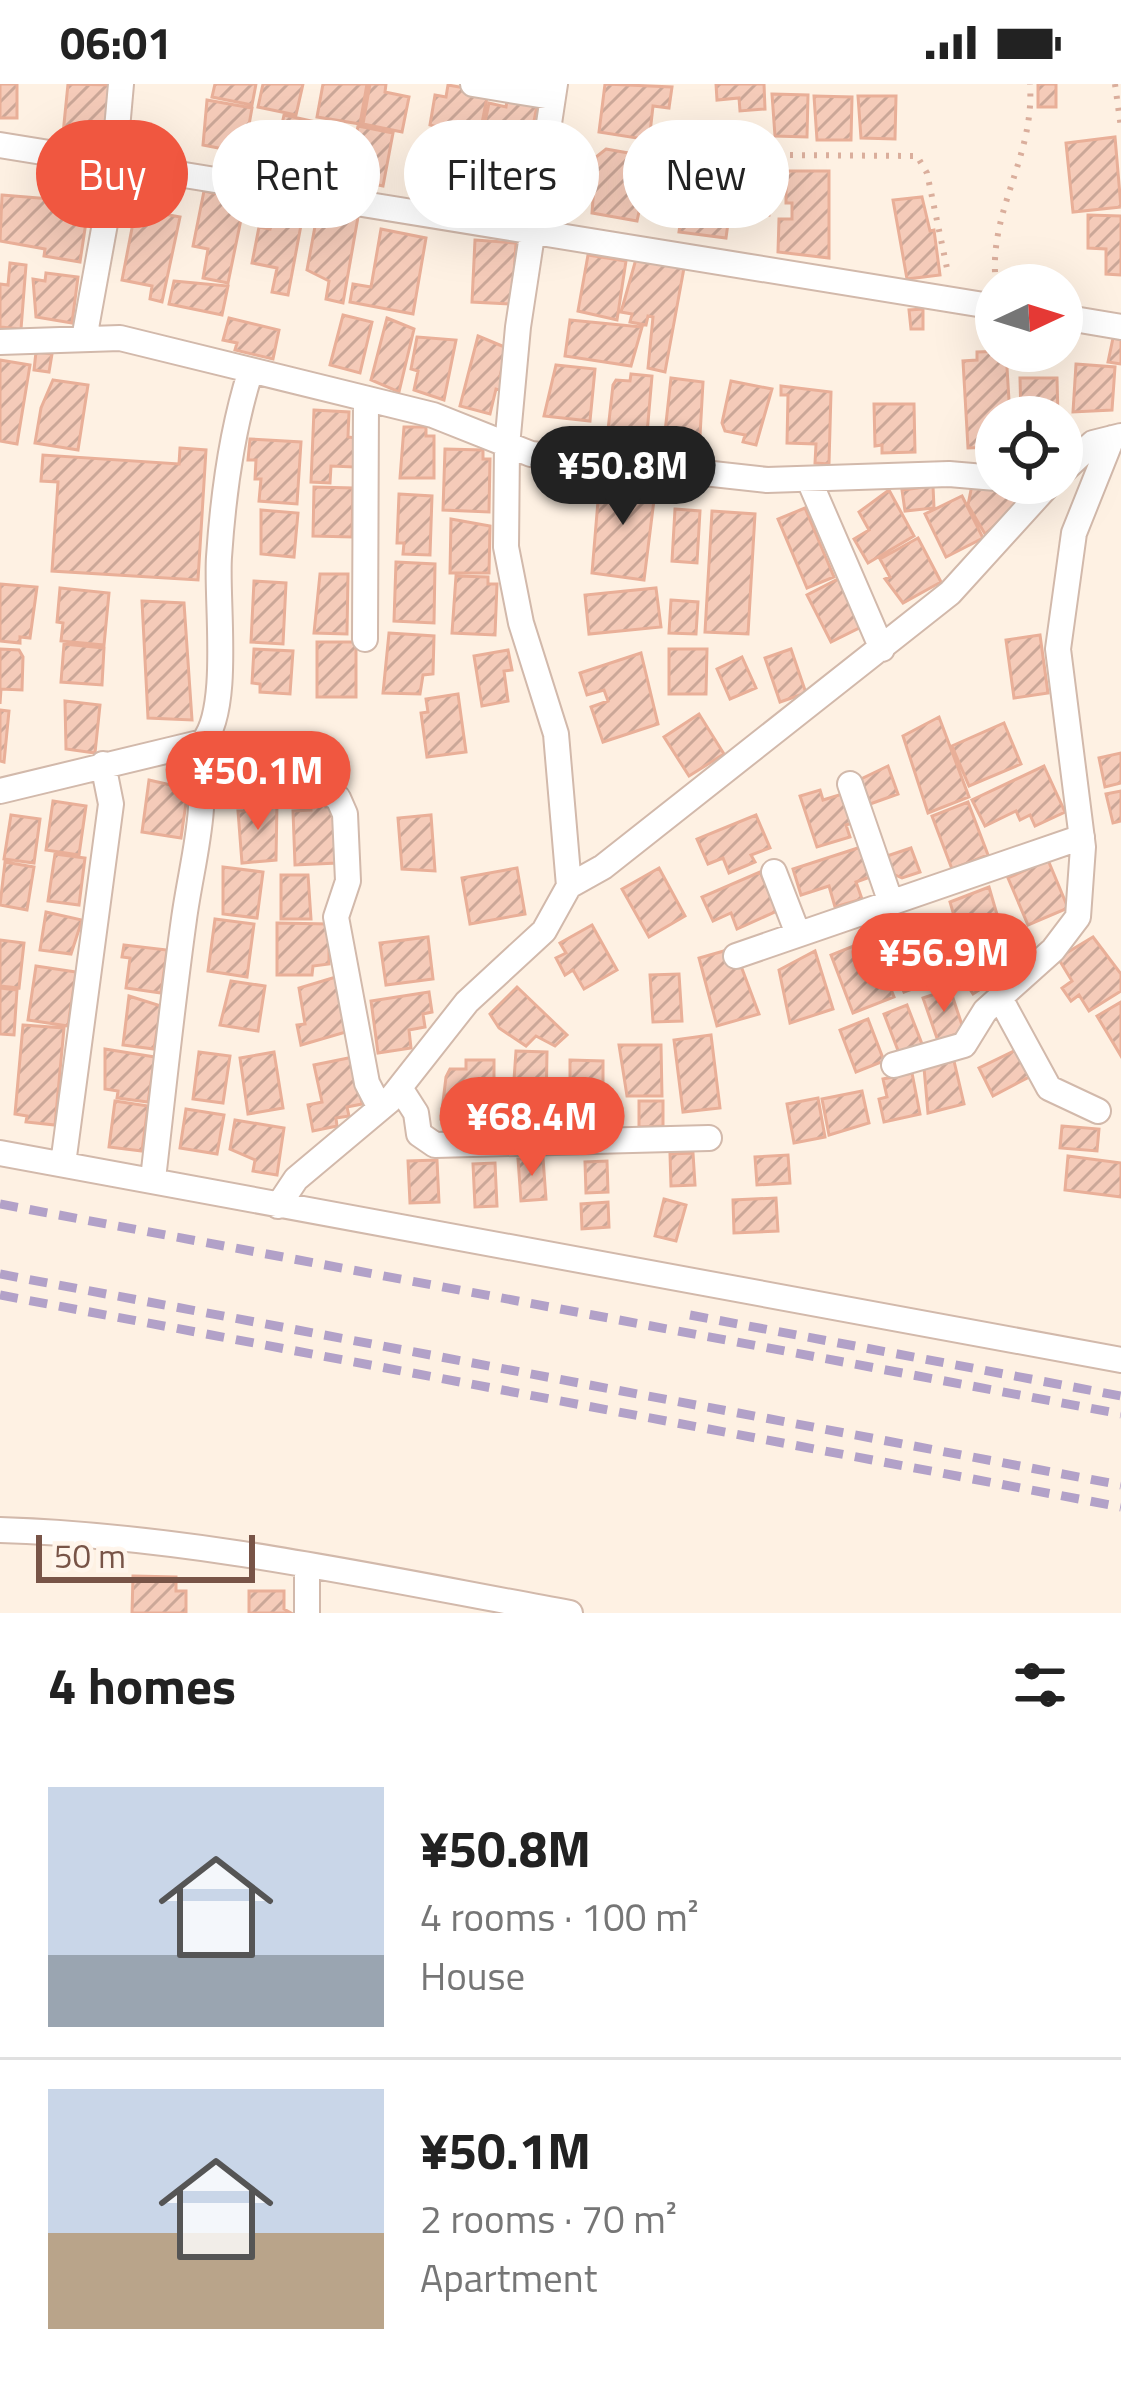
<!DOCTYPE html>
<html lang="en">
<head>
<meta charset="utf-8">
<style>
  body { margin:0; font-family:"Titillium Web",sans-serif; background:#f6f6f6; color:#222; height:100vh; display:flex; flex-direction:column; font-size:45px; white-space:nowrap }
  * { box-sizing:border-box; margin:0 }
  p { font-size:39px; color:#767676 }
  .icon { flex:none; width:66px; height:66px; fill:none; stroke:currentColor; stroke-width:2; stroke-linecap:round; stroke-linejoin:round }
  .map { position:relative; height:1529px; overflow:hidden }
  .sheet { display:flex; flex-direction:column; background:#fff; flex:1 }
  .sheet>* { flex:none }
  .guide { position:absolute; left:36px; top:36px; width:1050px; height:108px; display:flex; gap:24px }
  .needle { width:78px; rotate:86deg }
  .controls { position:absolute; left:975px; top:180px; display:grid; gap:24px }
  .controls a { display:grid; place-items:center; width:108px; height:108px; border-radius:50%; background:#fff; box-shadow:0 12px 48px #0002; font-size:60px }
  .scale { position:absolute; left:36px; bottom:30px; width:219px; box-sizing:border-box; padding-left:12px; border:6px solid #785447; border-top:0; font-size:33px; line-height:42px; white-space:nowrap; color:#785447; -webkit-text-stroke:9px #fff5eb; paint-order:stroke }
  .price { position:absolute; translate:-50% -102px; padding:0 27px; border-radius:42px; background:#f05740; color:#fff; font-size:39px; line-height:78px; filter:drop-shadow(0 3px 6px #0008) }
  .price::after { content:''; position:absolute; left:50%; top:72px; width:36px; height:27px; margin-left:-18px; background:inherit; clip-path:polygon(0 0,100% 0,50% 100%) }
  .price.on { background:#222; color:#fff }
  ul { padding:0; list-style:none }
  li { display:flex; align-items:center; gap:36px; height:300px; padding:0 48px }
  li+li { border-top:3px solid #e0e0e0 }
  li span { display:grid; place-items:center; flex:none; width:336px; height:240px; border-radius:0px; color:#555 }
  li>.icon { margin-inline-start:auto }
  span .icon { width:144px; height:144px; fill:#fffc; stroke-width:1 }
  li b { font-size:51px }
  h2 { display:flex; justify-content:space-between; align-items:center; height:144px; padding:0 48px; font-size:51px }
  .pill { padding:0 42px; border-radius:54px; background:#fff; box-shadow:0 12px 48px #0002; font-size:42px; line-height:108px }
  .pill.on { background:#f05740; color:#fff }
  .status { display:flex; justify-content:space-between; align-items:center; height:84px; padding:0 60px; background:#fff; direction:ltr }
  .status svg { height:33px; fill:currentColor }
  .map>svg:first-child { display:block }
</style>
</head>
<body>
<div class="status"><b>06:01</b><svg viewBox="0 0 49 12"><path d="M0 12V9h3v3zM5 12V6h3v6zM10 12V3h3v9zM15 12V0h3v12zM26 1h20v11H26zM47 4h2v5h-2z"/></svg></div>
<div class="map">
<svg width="1121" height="1529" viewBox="0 0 1121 1529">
  <defs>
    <pattern id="building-hatch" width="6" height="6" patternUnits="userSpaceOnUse" patternTransform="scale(3)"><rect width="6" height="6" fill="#f5cbb9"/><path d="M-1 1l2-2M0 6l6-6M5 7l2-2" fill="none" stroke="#cba798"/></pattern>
  </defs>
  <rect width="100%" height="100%" fill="#fef1e3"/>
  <path fill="url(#building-hatch)" stroke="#e9af98" stroke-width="3" d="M0 0H17V34H0Z
    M68 0 113 1 107 55 63 50Z
    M215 0H256L252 21 212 13Z
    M263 0H303L296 31 258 23Z
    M323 0H367L360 40 317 33Z
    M370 0H386L385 8 409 13 402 48 363 40Z
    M605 0 672 3 669 24 653 22 650 49 643 55 599 48Z
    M716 0H764L765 25 740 27 739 14 717 16Z
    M1038 0H1056V23H1038Z
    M448 1 488 8 478 60 436 52 438 43 430 41 435 11 446 13Z
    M772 10 808 11 807 53 775 52Z
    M508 11 537 22 528 67 482 53 489 19 506 23Z
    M814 12 852 13 851 56H817Z
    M858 12H896L895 55 861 54Z
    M207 16 252 24 244 69 203 61Z
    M284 31 320 39 315 86 274 77Z
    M358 42 393 49 383 102 348 95Z
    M1115 53 1121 123 1073 128 1066 59Z
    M426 56 465 64 453 115 422 108Z
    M567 60 589 64 585 85 563 81Z
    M485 62 530 71 520 124 471 111Z
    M606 65 651 73 637 137 592 129 596 73Z
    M688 81 735 87 726 154 679 148Z
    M786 87H829V174L778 168 779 135H792V119H786Z
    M130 97 156 102 153 114 164 116 169 131 180 133 162 218 150 215 152 202 122 196 133 139 122 137Z
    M204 107 245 116 228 199 203 194 208 165 193 162Z
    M2 111 89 118 80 178 44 172 45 165 0 157Z
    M922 113 930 147 934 146 940 191 907 195 893 116Z
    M754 114 771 117 769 131 752 128Z
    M275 119 304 125 288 211 272 208 277 184 252 179 259 143 270 145Z
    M318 126 358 133 343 219 326 215 329 197 307 186Z
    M1088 131 1121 132V191L1106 190V165L1088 164Z
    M381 145 426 154 413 230 350 218 353 200 371 203Z
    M475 156 516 159 512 220 472 218Z
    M588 171 626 177 617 236 578 227Z
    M636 175 684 184 665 288 648 284 653 233 648 232 646 241 630 238 632 230 621 228Z
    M10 179 26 181 21 245 0 243V200L8 201Z
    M46 189 78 193 72 239 36 233 33 195 45 197Z
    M174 197 228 202 222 231 169 220Z
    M923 225V245H911L909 226Z
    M343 231 372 238 360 289 330 281Z
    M229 234 279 246 273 275 235 266 237 259 223 256Z
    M387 234 414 245 399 308 371 296Z
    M570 236 642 243 631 282 565 272Z
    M478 252 507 264 500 292 506 293 503 307 496 305 490 330 460 322Z
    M417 253 456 256 444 316 414 306 418 287 411 285Z
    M1113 254 1121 256V280L1108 278Z
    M1006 267 1010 333H996V363L968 364 963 277 977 276V268Z
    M36 268 52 270 49 288 34 286Z
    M0 276 30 281 17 360 0 357Z
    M1076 280 1115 283 1112 326 1073 328Z
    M556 281 595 285 590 337 544 332Z
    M631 290 652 292 647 350 608 346 613 301 616 296 630 297Z
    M671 294 703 298 700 352 665 348Z
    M1020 294H1057L1058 333H1021Z
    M53 296 88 301 78 366 35 359 41 324Z
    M731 297 772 305 756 361 743 358 745 351 725 347 722 339Z
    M781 302 831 308 829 380 815 379 816 360 787 359 788 311H781Z
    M874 320H914L915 368 882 369V361L875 362Z
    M314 326 349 328 348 353 356 354 354 383 331 382 330 399 311 398Z
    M404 343H426V352H434V394H400Z
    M250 355 301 358 297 420 259 417 261 395H255L256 376H248Z
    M180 364 206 366 198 496 52 487 58 398 41 397 43 371 179 380Z
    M445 365 483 366V375H490L489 428 443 426Z
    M600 393 656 400 644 496 592 489Z
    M972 401 1032 408 985 450 968 421Z
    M933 402 934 424 905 427 902 406Z
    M314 403 353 404 352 453 313 452Z
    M889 406 914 452 868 479 854 455 869 446 859 428Z
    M399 410 432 412 430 471 403 470 404 459H397Z
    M962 412 983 454 946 473 925 430Z
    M805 424 834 493 807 504 778 435Z
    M675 425 700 427 697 479 672 477Z
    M261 426 298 429 294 473 261 470Z
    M712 427 755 430 748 550 705 548Z
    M451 435 490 442 489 489H450Z
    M918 454 941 498 903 519 885 495 890 493 880 475Z
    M396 478 435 480 434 539 394 537Z
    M320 490H348L347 550 314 549Z
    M456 492 488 493V500H497L495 551 452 549Z
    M838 495 863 542 831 558 807 511Z
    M254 497 286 499 283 560 251 558Z
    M0 500 37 503 30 554 20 553V559L0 557Z
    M60 504 109 509 104 561 61 557 63 539 57 538Z
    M656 504 661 543 589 550 585 511Z
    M671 516 698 518 696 550 669 549Z
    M142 517 184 519 192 636 148 634Z
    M389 549 434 552 433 590 423 591 420 610 383 609Z
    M1040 551 1048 609 1014 614 1006 556Z
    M317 558H356V613H317Z
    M64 560 104 564 102 601 61 598Z
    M0 565 19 566 23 573 22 606 1 605 0 620Z
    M254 565 293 567 290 610 260 608V600L252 599Z
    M669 565H707L706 610H669Z
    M791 565 806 609 780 618 765 574Z
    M508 566 512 586 504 587 508 617 482 622 474 572Z
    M641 569 658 640 603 658 591 623 608 617 604 606 587 611 580 589Z
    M742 573 756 604 730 615 717 585Z
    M458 610 466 668 427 673 421 629 428 628 426 615Z
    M65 617 100 621 95 669 66 665Z
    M0 626 9 627 4 678 0 677Z
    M699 630 724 670 689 692 664 653Z
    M939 633 969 713 928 729 903 652Z
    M1004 639 1021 680 969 702 952 662Z
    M1121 669V699L1105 703 1099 674Z
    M888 682 898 710 870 720 861 695Z
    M1044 682 1065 728 1035 742 1030 731 1020 736 1016 727 985 742 972 716Z
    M149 696 188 705 181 754 142 748Z
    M820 706 823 716 842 710 852 739 846 741 850 753 817 763 800 712Z
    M1121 707V737L1113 739 1106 710Z
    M53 717 86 722 79 771 46 766Z
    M326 717V723H334L337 779 295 781 293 727 311 726V718Z
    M968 718 988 771 952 785 932 732Z
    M277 719 276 776 242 779 238 727H245V721Z
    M11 731 40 735 34 779 4 775Z
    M431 731 435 787 402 785 398 734Z
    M756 731 770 764 751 771 755 778 729 789 723 774 708 780 697 755Z
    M861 763 870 793 856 798 862 815 835 823 829 802 801 811 793 785Z
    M911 764 920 788 902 794 893 790 887 772Z
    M55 770 85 774 79 821 48 817Z
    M1048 776 1068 824 1028 841 1008 794Z
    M5 778 34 783 27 826 0 821Z
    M223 783 263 788 257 834 223 830Z
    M517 784 525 830 470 840 462 794Z
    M659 784 685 832 649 853 622 805Z
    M760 788 777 827 737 845 731 829 713 837 702 813Z
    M281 791H308L311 835H281Z
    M989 803 1007 865 967 877 950 818Z
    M46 828 82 836 71 870 40 866Z
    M215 835 254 840 247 893 208 887Z
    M277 839 329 840V880L313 882 312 891H277Z
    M592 841 617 886 584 905 573 886 565 891 556 874 566 869 560 859Z
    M929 844 947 892 904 908 888 867 896 864 893 857Z
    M428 853 433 895 386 901 380 859Z
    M1093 853 1121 890V907L1089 927 1079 911 1071 917 1062 904 1072 897 1058 874Z
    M871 855 894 913 853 929 831 871Z
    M0 856 24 859 19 904 0 902Z
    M124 861 167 866 161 909 126 904 130 874 122 873Z
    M724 867 726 877 738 874 759 930 717 942 699 874Z
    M815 867 833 925 790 939 779 886Z
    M36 882 76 888 68 942 28 936Z
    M992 882 999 893 973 910 966 899Z
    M679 890 682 937 653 938 650 891Z
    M336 893 346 948 301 961 297 941 305 940 299 904Z
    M231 897 265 902 258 947 220 941Z
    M517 903 567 951 555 962 536 952 526 962 499 944 490 930Z
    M0 904 17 906 14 951 0 950Z
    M950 905 964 947 938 957 923 914Z
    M429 908 432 928 423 930 425 943 409 946 411 964 378 969 371 917Z
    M129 912 161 922 154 965 123 961Z
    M1121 918V972L1097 932Z
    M907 921 922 960 899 969 884 930Z
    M868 935 884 977 856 988 840 946Z
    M23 941 64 944 55 1041 26 1038 27 1032 15 1030Z
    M711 951 720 1024 683 1028 674 956Z
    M619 961H661L662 1012H627Z
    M105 965 155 973 148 1018 117 1014 118 1007 105 1005Z
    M1016 966 1029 993 993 1012 979 984Z
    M516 967 547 968 546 1025 512 1024Z
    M199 968 230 972 223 1019 193 1015Z
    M274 968 283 1024 248 1030 240 974Z
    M353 973 362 1020 347 1023 349 1032 336 1034 337 1042 313 1047 308 1021 322 1018 314 981Z
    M466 976H494V1048H446V1035H441L446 993 450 985H466Z
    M570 976 603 977V1014H570Z
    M954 977 964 1020 928 1029 924 984Z
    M912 989 920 1030 884 1038 879 1015 887 1013 883 995Z
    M862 1007 869 1039 829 1051 822 1015Z
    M818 1014 825 1053 794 1059 787 1020Z
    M115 1017 148 1022 142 1067 109 1063Z
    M639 1017H663V1042L639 1043Z
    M186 1025 224 1031 217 1070 180 1064Z
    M235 1036 284 1044 277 1091 253 1087 255 1076 230 1065Z
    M1062 1042 1099 1045 1097 1067 1060 1064Z
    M693 1069 695 1101 671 1102 670 1070Z
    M788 1071 790 1099 757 1101 755 1073Z
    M1068 1072 1121 1079V1113L1065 1106Z
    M543 1074 546 1115 521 1117 518 1075Z
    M437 1076 439 1118 410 1119 408 1077Z
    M607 1077 608 1108 586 1109 585 1078Z
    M495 1079 497 1122 475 1123 473 1080Z
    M776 1114 778 1147 734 1149 733 1116Z
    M664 1115 686 1121 676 1157 655 1152Z
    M608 1118 609 1143 582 1145 581 1120Z
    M133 1492 176 1493V1507H186V1529H132Z
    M249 1507H284V1525L291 1529H249Z"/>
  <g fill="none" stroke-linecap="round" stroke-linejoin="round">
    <g stroke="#d2b9ab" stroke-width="28">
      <path id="minor" d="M473 0 552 13
        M0 61 996 223
        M1062 233 1121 243
        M84 255 112 101 121 0
        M0 258 120 254 433 331 531 370 767 396 949 390 996 394
        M1062 388 1093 359 1121 352
        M809 396 882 565
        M365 555 366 316
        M850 700 891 819
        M0 707 203 658C231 625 216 517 219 473 223 413 232 346 250 289
        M203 709 320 705 338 714 345 730 348 797 336 833 367 999 380 1024
        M774 788 798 850
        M569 802 603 783 950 509 1050 399
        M736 872 1082 753
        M1001 916 1049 1004 1098 1027
        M894 981 964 961 985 927 1053 866 1078 833 1083 763 1058 565 1074 449 1112 354
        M400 1004 416 1029 419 1050 435 1061 709 1054
        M0 1069 1121 1276
        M63 1080 111 720 103 680
        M153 1095C163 1008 172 921 184 835 192 776 211 719 196 660
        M278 1122 296 1095 389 1017 467 918 544 847 569 802 556 650 521 539 506 463 507 362 518 243 555 0
        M0 1446C192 1452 382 1495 570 1529
        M307 1529V1482"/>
    </g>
    <path stroke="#daae9c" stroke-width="6" stroke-dasharray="3 9" stroke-linecap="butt" d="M1115 0 1121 44
      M778 71 917 72 927 89 948 189
      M996 200C987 128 1035 74 1030 0"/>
    <use href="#minor" stroke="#fff" stroke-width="24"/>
    <path stroke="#b2a1c8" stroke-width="9" stroke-dasharray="18 12" stroke-linecap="butt" d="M0 1120 1121 1330
      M0 1190 1121 1401
      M0 1211 1121 1423
      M690 1231 1121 1312"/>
  </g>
</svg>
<div class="controls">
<a><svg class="needle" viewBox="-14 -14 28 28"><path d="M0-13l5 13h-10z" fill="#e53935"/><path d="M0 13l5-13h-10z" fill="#767676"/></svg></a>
<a><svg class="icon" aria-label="locate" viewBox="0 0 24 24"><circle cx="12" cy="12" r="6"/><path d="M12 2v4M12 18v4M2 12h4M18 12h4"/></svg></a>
</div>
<div class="scale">50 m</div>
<b class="price on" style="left:623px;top:444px">¥50.8M</b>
<b class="price" style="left:258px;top:749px">¥50.1M</b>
<b class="price" style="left:944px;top:931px">¥56.9M</b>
<b class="price" style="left:532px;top:1095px">¥68.4M</b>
<div class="guide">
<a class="pill on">Buy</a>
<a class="pill">Rent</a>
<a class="pill">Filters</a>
<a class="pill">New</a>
</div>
</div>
<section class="sheet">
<h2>4 homes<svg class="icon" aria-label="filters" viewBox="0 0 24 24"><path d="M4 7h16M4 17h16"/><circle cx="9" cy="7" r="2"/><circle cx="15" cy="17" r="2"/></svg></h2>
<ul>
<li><span style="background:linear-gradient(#c9d6e8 70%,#9aa5b1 0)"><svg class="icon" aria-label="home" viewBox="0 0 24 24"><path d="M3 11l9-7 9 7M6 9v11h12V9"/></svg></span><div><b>¥50.8M</b><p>4 rooms · 100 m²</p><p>House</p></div></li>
<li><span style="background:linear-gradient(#c9d6e8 60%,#b9a48a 0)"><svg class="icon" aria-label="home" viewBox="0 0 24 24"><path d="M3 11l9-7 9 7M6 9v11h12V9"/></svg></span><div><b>¥50.1M</b><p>2 rooms · 70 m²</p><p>Apartment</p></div></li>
</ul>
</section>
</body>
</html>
